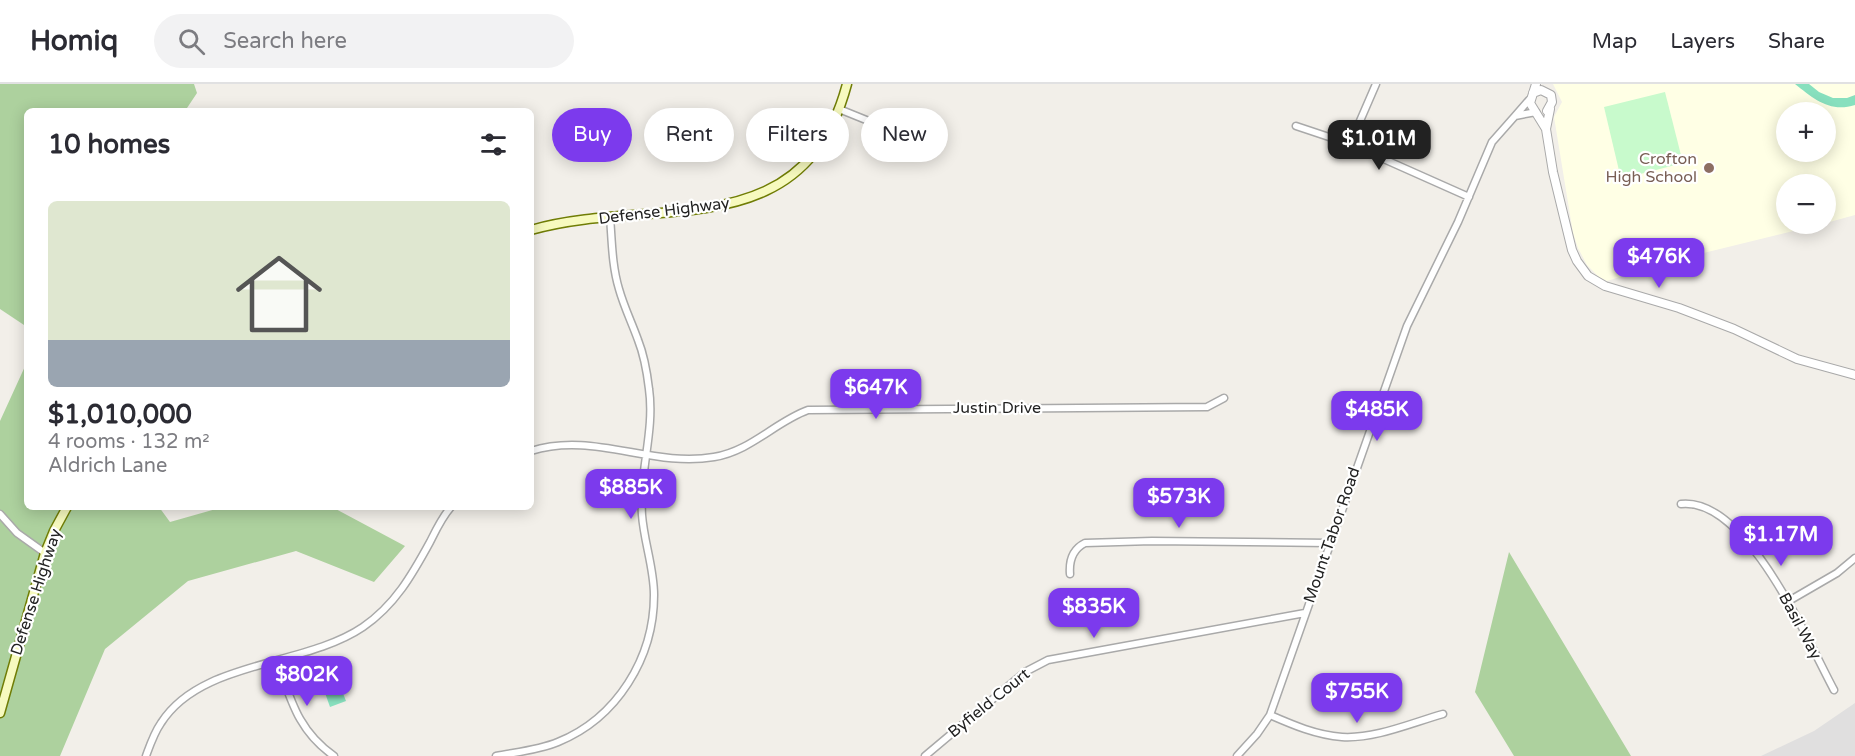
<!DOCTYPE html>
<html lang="en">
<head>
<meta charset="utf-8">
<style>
  body { margin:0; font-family:"Varela Round",sans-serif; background:#f2f2f3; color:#2b2b33; height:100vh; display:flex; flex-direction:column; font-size:22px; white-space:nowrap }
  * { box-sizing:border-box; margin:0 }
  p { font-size:20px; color:#7c7c81 }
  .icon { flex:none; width:33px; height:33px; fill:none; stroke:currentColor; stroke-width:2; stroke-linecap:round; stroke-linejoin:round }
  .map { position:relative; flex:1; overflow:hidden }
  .panel { position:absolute; left:24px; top:24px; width:510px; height:402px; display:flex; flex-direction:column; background:#fff; border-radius:9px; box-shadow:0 3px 15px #0003 }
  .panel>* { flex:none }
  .banner { position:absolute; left:552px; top:24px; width:570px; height:54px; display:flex; gap:12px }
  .controls { position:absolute; left:1776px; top:18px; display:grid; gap:12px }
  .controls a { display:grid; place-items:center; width:60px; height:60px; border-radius:50%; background:#fff; box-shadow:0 3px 15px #0003; font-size:30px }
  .price { position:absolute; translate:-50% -51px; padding:0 14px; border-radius:12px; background:#7c3aed; color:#fff; font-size:20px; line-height:39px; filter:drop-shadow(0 2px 3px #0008) }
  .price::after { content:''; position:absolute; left:50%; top:36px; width:18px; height:14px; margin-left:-9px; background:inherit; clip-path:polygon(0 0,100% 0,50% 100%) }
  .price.active { background:#222; color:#fff }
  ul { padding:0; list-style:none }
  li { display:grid; align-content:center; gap:12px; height:318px; padding:0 24px }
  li+li { border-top:2px solid #e1e1e2 }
  li span { display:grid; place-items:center; height:186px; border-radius:9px; color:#555 }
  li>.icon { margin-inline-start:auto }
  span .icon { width:108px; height:108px; fill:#fffc; stroke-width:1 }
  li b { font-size:26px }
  h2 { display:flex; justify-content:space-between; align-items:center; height:72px; padding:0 24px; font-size:26px }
  .chip { padding:0 21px; border-radius:27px; background:#fff; box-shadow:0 3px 15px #0003; font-size:21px; line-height:54px }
  .chip.active { background:#7c3aed; color:#fff }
  header { display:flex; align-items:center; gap:36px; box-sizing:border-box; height:84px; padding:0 30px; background:#fff; border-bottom:2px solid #e1e1e2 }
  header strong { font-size:28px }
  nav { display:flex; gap:33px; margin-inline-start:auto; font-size:21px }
  .search { width:420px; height:54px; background:#f2f2f3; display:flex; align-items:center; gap:15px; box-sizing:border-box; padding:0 21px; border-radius:33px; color:#7c7c81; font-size:22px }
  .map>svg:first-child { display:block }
</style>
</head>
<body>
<header>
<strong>Homiq</strong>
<div class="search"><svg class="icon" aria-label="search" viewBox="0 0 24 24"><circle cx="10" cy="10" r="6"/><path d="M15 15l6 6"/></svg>Search here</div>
<nav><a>Map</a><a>Layers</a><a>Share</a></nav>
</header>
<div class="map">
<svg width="1855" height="672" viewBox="0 0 1855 672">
  <rect width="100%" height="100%" fill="#f2efe9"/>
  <path fill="#e0dfdf" d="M1855 619V672H1761L1814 647Z"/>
  <path fill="#ffffe5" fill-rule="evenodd" d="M1553 0H1855V131L1826 139V100H1786V140H1822L1671 177 1607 197 1599 193 1587 181 1578 164 1573 149 1554 33 1562 18ZM1786 28H1826V68H1786Z"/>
  <path fill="#add19e" d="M0 0H194L197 9 185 27H27V243L0 225Z
    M27 278V423H159L170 438 223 423H332L405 462 374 498 296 467 188 497 105 565 60 672H0V337Z
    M1509 468 1631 672H1514L1475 608Z"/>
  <path fill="#c8facc" d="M1665 8 1683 79 1621 95 1604 23Z"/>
  <path fill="#88e0be" d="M1795 0H1809L1819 8 1833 14H1847L1855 11V21C1830 29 1814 15 1795 0Z
    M334 586 346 617 330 623 319 592Z"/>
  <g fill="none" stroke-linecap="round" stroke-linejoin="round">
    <g stroke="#a9a9a9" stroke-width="9">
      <path id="minor" d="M1529 16 1515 32 1536 28
        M839 25 881 42
        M1296 42 1350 60 1469 113
        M1350 60 1376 0
        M531 367C593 347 652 384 714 373 751 367 775 338 808 326L1207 323 1224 314
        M1681 420C1747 413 1807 556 1834 606
        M0 430 17 449 45 469
        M1070 490C1069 477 1073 465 1085 459L1152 457 1329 459
        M1787 518 1837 489 1855 474
        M277 577C291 616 298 647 334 672
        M1270 631C1293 641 1316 651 1342 653 1375 655 1411 639 1443 630
        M146 672C150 661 154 649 161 639 201 576 304 583 363 543 395 521 412 491 430 458 436 446 442 433 451 423
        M496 672C517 668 539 666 558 658 617 634 654 574 654 511 654 484 644 458 642 431 639 388 655 347 649 305 647 288 644 271 638 256 632 239 624 223 619 205 612 182 612 158 610 133
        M925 672 1025 588 1048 576 1305 529
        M1237 672 1257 650 1270 631 1407 242 1458 138 1492 58 1515 32"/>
    </g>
    <g stroke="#a9a9a9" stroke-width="10">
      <path id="tertiary" d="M1536 0 1530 19 1546 45
        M1533 9 1541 6 1551 11 1552 18 1547 27
        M1550 25 1546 45 1553 88 1572 166 1577 177 1588 192 1605 202 1679 224 1734 245 1797 275 1855 291"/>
    </g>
    <g stroke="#707d05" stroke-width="11">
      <path id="secondary" d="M531 146C653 111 803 165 847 0
        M0 629 45 469 54 447 67 423"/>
    </g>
    <use href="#minor" stroke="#fff" stroke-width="6"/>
    <use href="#tertiary" stroke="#fff" stroke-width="8"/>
    <use href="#secondary" stroke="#f7fabf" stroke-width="8"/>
  </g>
  <circle fill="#8d6e63" stroke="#fff" stroke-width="2" cx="1709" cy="84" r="6"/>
  <g text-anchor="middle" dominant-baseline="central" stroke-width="4.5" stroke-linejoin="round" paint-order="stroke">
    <g font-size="16" fill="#785e54" stroke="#fff" text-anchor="end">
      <text x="1697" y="75">Crofton<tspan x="1697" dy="18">High School</tspan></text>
    </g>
    <g font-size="16" fill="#222" stroke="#fff">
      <text transform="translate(664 127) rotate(-7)">Defense Highway</text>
      <text x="997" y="324">Justin Drive</text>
      <text transform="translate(1332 451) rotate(-71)">Mount Tabor Road</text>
      <text transform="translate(36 508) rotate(-72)">Defense Highway</text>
      <text transform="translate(1800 542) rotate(62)">Basil Way</text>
      <text transform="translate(989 619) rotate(-39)">Byfield Court</text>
    </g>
  </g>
</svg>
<div class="controls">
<a>+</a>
<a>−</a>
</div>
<b class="price active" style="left:1379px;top:87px">$1.01M</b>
<b class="price" style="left:1659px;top:205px">$476K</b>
<b class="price" style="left:876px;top:336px">$647K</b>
<b class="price" style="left:1377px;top:358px">$485K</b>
<b class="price" style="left:631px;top:436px">$885K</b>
<b class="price" style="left:1179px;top:445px">$573K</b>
<b class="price" style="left:1781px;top:483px">$1.17M</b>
<b class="price" style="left:1094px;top:555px">$835K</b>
<b class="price" style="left:307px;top:623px">$802K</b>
<b class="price" style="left:1357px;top:640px">$755K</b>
<div class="banner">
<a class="chip active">Buy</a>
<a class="chip">Rent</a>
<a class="chip">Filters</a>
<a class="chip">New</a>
</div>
<section class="panel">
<h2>10 homes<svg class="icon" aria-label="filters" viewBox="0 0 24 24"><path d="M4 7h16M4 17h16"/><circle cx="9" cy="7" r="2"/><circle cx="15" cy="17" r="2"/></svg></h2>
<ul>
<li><span style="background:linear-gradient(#dfe7d0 75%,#9aa5b1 0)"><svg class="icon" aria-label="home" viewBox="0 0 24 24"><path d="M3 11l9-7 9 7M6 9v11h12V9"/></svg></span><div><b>$1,010,000</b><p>4 rooms · 132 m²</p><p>Aldrich Lane</p></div></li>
</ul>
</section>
</div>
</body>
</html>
